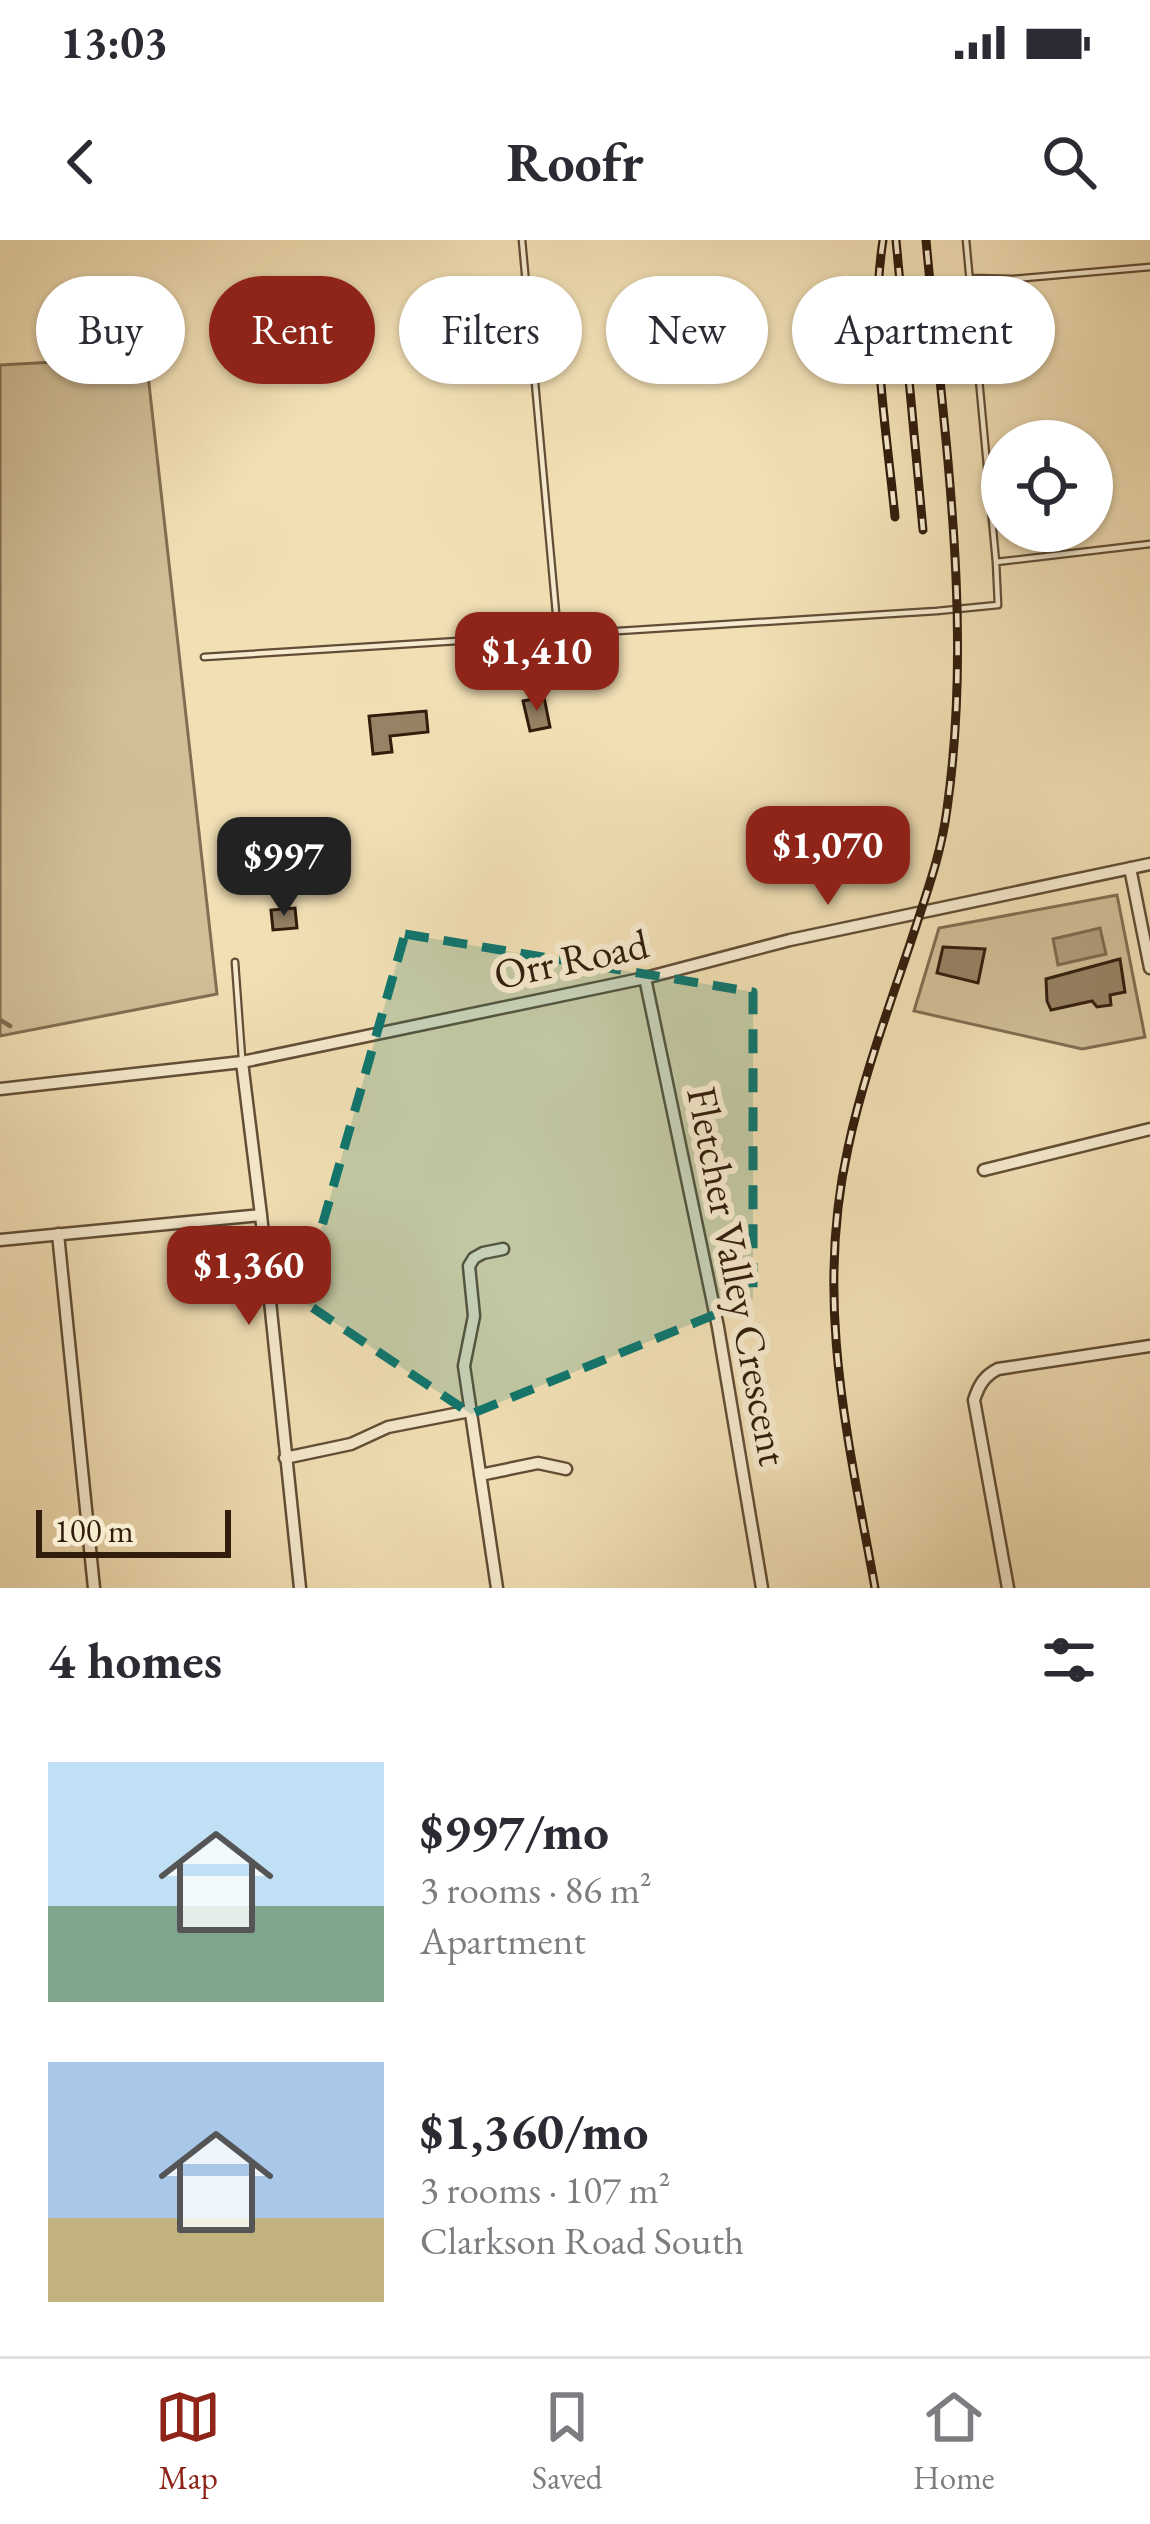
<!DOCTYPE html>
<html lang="en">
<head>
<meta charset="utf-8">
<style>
  body { margin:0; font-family:"EB Garamond",serif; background:#f2f2f3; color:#2b2b33; height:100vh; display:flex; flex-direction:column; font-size:45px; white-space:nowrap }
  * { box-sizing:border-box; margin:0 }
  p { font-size:39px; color:#7c7c81 }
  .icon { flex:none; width:66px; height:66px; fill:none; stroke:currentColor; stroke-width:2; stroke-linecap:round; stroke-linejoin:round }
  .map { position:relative; height:1348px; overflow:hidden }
  .details { display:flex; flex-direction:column; background:#fff; flex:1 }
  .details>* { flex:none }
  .banner { position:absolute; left:36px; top:36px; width:1080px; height:108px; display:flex; gap:24px }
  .fabs { position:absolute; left:981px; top:180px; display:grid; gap:24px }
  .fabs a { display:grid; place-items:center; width:132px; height:132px; border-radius:50%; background:#fff; box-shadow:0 3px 9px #0004; font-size:60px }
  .scale { position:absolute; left:36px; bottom:30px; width:195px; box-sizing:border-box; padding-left:12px; border:6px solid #321d0c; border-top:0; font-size:33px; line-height:42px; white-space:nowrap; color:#321d0c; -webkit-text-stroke:9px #f7ebcf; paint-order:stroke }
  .price { position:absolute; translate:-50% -102px; padding:0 27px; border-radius:24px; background:#8f2418; color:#fff; font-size:39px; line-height:78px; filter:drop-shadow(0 3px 6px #0008) }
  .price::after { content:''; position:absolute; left:50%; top:72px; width:36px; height:27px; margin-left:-18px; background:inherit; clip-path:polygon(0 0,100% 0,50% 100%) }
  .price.current { background:#222; color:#fff }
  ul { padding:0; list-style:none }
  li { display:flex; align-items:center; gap:36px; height:300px; padding:0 48px }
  li span { display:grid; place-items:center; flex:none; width:336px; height:240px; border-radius:0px; color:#555 }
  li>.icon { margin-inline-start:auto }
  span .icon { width:144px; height:144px; fill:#fffc; stroke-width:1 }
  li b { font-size:51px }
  h2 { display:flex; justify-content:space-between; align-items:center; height:144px; padding:0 48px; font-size:51px }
  .chip { padding:0 42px; border-radius:54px; background:#fff; box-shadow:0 3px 9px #0004; font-size:42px; line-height:108px }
  .chip.current { background:#8f2418; color:#fff }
  .status { display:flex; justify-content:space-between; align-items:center; height:84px; padding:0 60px; background:#fff; direction:ltr }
  .status svg { height:33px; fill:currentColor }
  header { display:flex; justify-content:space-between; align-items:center; height:156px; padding:0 48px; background:#fff; font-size:54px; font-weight:700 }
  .dock { display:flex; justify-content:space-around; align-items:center; height:168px; border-top:3px solid #e1e1e2; background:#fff; font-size:33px; color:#7c7c81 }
  .dock a { display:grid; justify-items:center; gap:6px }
  .dock .current { color:#8f2418 }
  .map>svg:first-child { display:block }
</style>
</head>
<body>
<div class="status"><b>13:03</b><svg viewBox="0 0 49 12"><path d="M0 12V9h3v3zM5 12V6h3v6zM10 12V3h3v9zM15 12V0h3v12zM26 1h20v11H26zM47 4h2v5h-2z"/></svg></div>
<header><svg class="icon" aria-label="back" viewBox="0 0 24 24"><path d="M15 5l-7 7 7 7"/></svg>Roofr<svg class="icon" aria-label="search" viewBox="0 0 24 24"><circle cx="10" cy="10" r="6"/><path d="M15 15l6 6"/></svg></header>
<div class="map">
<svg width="1150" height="1348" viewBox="0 0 1150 1348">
  <rect width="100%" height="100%" fill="#f2e0b5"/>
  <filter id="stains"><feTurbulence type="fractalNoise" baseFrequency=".00167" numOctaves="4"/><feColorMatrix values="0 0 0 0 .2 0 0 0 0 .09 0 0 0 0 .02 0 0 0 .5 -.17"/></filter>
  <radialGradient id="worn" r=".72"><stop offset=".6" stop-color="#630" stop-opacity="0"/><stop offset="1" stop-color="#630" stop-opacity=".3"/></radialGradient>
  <path fill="#d1bf98" stroke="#826e52" stroke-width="3" d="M146 117 217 754 0 796V125Z
    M1117 655 1145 797 1082 809 914 771 939 688Z"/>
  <path fill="#b19e7c" stroke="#7e6a4f" stroke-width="3" d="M1100 688 1106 714 1058 725 1053 699Z"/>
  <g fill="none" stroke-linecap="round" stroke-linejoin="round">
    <path stroke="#7e6a4f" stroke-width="4.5" d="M0 780 10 786"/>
  </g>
  <path fill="#968264" stroke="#321d0c" stroke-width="3" d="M544 457 550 487 530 491 523 461Z
    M426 471 428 492 390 496 392 512 373 514 369 476Z
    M295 668 297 688 273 690 271 670Z
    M943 707 985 709 978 743 937 733Z
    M1120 719 1125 752 1110 755 1111 765 1097 767 1092 761 1051 770 1047 761 1046 739Z"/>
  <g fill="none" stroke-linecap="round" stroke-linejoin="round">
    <g stroke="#624e36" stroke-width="9">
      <path id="service" d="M522 0 558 395
        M966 0 996 322 1150 304
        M970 38 1013 39 1150 27
        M204 417 937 371 998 365 996 322
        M235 722 242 818"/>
    </g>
    <g stroke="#624e36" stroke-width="15">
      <path id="minor" d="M1130 628 1150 728
        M645 738 718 1087 762 1348
        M242 822 261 975 300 1348
        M0 849 242 822 645 738 790 700 1150 624
        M984 930 1150 889
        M58 994 94 1348
        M0 1000 261 975
        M285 1218 351 1204 388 1187 470 1171
        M480 1235 538 1223 566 1229
        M497 1348 464 1126 474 1076 469 1026 474 1018 483 1013 503 1009
        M1008 1348 974 1160C979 1145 984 1136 998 1129L1150 1106"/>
    </g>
    <use href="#service" stroke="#f7ebcf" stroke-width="4.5"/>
    <use href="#minor" stroke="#f7ebcf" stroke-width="10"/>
    <g stroke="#321d0c" stroke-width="9">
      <path id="rail" d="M883 0C869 91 886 185 895 277
        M896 0 923 290
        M875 1348C848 1198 814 1061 848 908 864 832 893 757 917 683 929 646 942 609 947 569 974 380 943 189 926 0"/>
    </g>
    <use href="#rail" stroke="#f7ebcf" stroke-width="4.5" stroke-dasharray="14" stroke-linecap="butt"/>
  </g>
  <path fill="#0f766e" fill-opacity="0.2" stroke="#0f766e" stroke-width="9" stroke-dasharray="24 15" stroke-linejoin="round" d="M405 694 753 752V1059L471 1174 301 1060Z"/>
  <g text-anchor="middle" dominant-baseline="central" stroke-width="12" stroke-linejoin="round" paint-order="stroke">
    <g font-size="42" fill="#321d0c" stroke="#f7ebcf">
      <text transform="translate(571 719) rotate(-12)">Orr Road</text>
      <text transform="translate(738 1036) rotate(79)">Fletcher Valley Crescent</text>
    </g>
  </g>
  <rect width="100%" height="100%" filter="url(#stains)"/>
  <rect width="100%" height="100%" fill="url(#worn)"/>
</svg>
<div class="fabs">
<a><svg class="icon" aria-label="locate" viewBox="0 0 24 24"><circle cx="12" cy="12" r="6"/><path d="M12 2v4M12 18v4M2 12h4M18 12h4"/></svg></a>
</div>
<div class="scale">100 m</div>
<b class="price" style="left:537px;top:474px">$1,410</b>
<b class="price" style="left:828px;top:668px">$1,070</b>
<b class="price current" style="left:284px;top:679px">$997</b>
<b class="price" style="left:249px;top:1088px">$1,360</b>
<div class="banner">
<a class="chip">Buy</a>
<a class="chip current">Rent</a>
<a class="chip">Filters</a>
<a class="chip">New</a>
<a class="chip">Apartment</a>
</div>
</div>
<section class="details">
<h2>4 homes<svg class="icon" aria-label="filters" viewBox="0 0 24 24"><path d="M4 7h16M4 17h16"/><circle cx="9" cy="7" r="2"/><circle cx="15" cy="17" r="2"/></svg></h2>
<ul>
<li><span style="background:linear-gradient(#bfe0f5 60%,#7fa58c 0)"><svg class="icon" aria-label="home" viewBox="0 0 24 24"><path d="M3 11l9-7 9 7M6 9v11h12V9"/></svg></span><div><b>$997/mo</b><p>3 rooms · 86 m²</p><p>Apartment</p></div></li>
<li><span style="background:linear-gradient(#a9c7e8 65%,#c2b280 0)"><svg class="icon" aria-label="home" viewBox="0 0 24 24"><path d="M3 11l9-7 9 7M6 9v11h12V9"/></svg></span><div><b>$1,360/mo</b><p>3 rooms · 107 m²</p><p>Clarkson Road South</p></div></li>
</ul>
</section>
<nav class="dock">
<a class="current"><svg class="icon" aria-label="map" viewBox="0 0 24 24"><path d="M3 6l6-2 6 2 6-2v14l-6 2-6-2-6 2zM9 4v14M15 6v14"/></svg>Map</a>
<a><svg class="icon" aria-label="saved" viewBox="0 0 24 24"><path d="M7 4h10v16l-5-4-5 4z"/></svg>Saved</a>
<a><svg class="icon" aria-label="home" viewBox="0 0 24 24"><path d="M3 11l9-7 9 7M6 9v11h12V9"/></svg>Home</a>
</nav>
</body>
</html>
